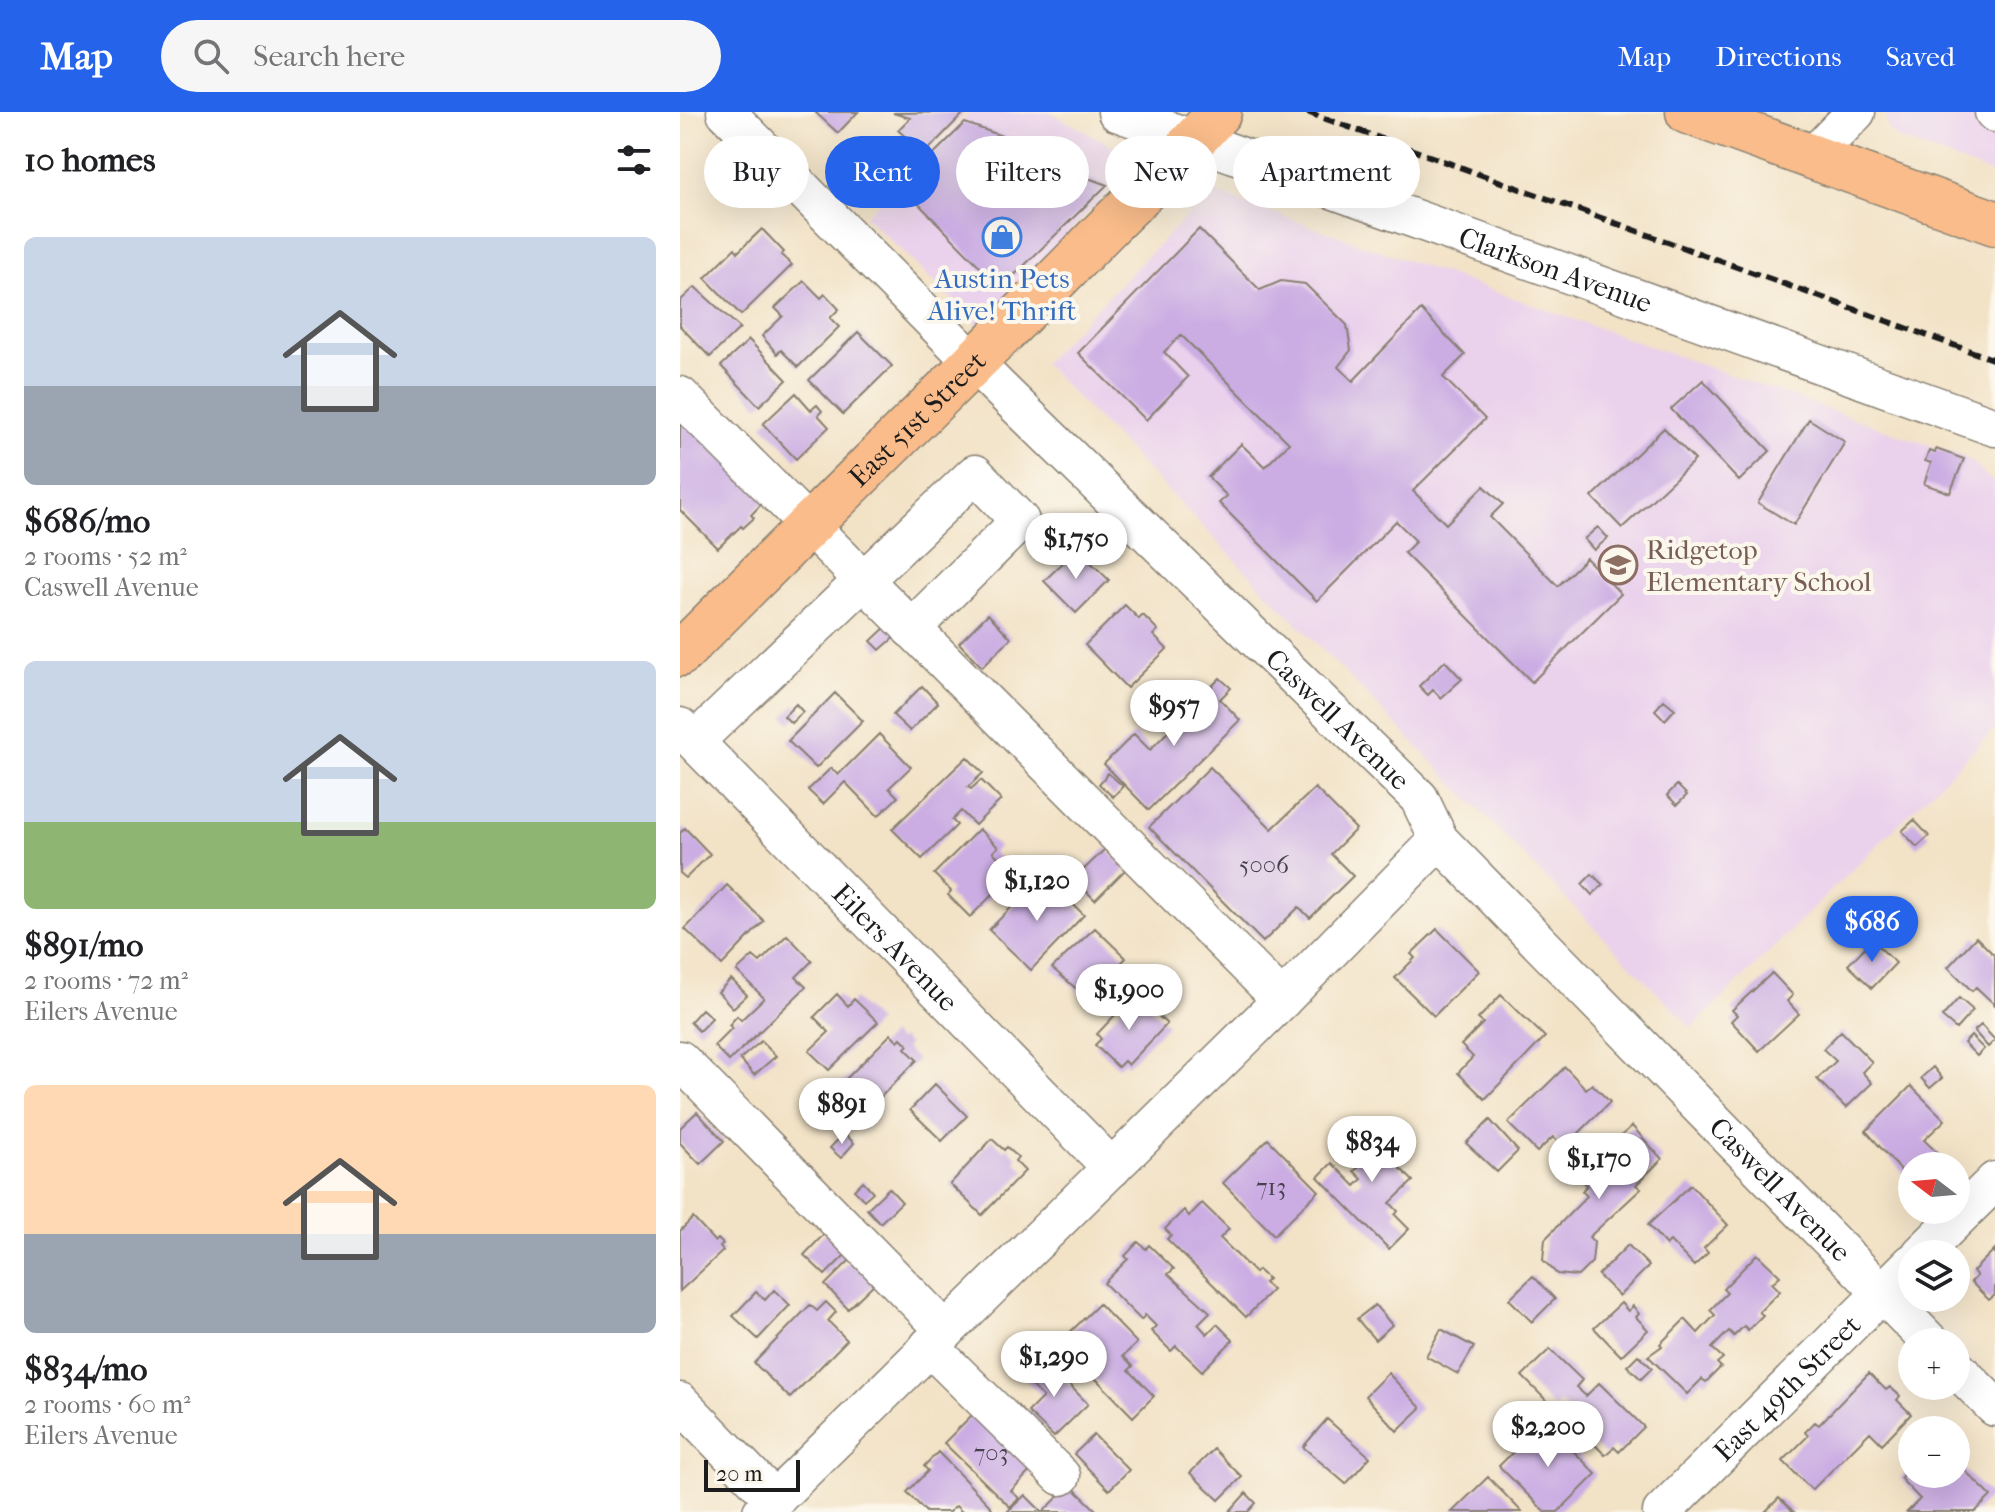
<!DOCTYPE html>
<html lang="en">
<head>
<meta charset="utf-8">
<style>
  body { margin:0; font-family:"IM FELL French Canon",serif; background:#f6f6f6; color:#202124; height:100vh; display:flex; flex-direction:column; font-size:30px; white-space:nowrap }
  * { box-sizing:border-box; margin:0 }
  p { font-size:26px; color:#757577 }
  .icon { flex:none; width:44px; height:44px; fill:none; stroke:currentColor; stroke-width:2; stroke-linecap:round; stroke-linejoin:round }
  .map { position:relative; flex:1; overflow:hidden }
  .drawer { display:flex; flex-direction:column; background:#fff; width:680px }
  .drawer>* { flex:none }
  .guide { position:absolute; left:24px; top:24px; width:760px; height:72px; display:flex; gap:16px }
  .needle { width:52px; rotate:286deg }
  .controls { position:absolute; left:1218px; top:1040px; display:grid; gap:16px }
  .controls a { display:grid; place-items:center; width:72px; height:72px; border-radius:50%; background:#fff; box-shadow:0 8px 32px #0002; font-size:40px }
  .scale { position:absolute; left:24px; bottom:20px; width:96px; box-sizing:border-box; padding-left:8px; border:4px solid #1c1c1c; border-top:0; font-size:22px; line-height:28px; white-space:nowrap; color:#1c1c1c; -webkit-text-stroke:6px #fbf7ec; paint-order:stroke }
  .price { position:absolute; translate:-50% -68px; padding:0 18px; border-radius:28px; background:#fff; color:#222; font-size:26px; line-height:52px; filter:drop-shadow(0 2px 4px #0008) }
  .price::after { content:''; position:absolute; left:50%; top:48px; width:24px; height:18px; margin-left:-12px; background:inherit; clip-path:polygon(0 0,100% 0,50% 100%) }
  .price.active { background:#2563eb; color:#fff }
  ul { padding:0; list-style:none }
  li { display:grid; align-content:center; gap:16px; height:424px; padding:0 24px }
  li span { display:grid; place-items:center; height:248px; border-radius:12px; color:#555 }
  li>.icon { margin-inline-start:auto }
  span .icon { width:144px; height:144px; fill:#fffc; stroke-width:1 }
  li b { font-size:34px }
  h2 { display:flex; justify-content:space-between; align-items:center; height:96px; padding:0 24px; font-size:34px }
  .pill { padding:0 28px; border-radius:36px; background:#fff; box-shadow:0 8px 32px #0002; font-size:28px; line-height:72px }
  .pill.active { background:#2563eb; color:#fff }
  header { display:flex; align-items:center; gap:48px; box-sizing:border-box; height:112px; padding:0 40px; background:#2563eb; color:#fff }
  header strong { font-size:38px }
  nav { display:flex; gap:44px; margin-inline-start:auto; font-size:28px }
  .search { width:560px; height:72px; background:#f6f6f6; display:flex; align-items:center; gap:20px; box-sizing:border-box; padding:0 28px; border-radius:44px; color:#757577; font-size:30px }
  main { display:flex; flex:1; min-height:0 }
  .map>svg:first-child { display:block }
</style>
</head>
<body>
<header>
<strong>Map</strong>
<div class="search"><svg class="icon" aria-label="search" viewBox="0 0 24 24"><circle cx="10" cy="10" r="6"/><path d="M15 15l6 6"/></svg>Search here</div>
<nav><a>Map</a><a>Directions</a><a>Saved</a></nav>
</header>
<main>
<section class="drawer">
<h2>10 homes<svg class="icon" aria-label="filters" viewBox="0 0 24 24"><path d="M4 7h16M4 17h16"/><circle cx="9" cy="7" r="2"/><circle cx="15" cy="17" r="2"/></svg></h2>
<ul>
<li><span style="background:linear-gradient(#c9d6e8 60%,#9aa5b1 0)"><svg class="icon" aria-label="home" viewBox="0 0 24 24"><path d="M3 11l9-7 9 7M6 9v11h12V9"/></svg></span><div><b>$686/mo</b><p>2 rooms · 52 m²</p><p>Caswell Avenue</p></div></li>
<li><span style="background:linear-gradient(#c9d6e8 65%,#8fb573 0)"><svg class="icon" aria-label="home" viewBox="0 0 24 24"><path d="M3 11l9-7 9 7M6 9v11h12V9"/></svg></span><div><b>$891/mo</b><p>2 rooms · 72 m²</p><p>Eilers Avenue</p></div></li>
<li><span style="background:linear-gradient(#ffd9b3 60%,#9aa5b1 0)"><svg class="icon" aria-label="home" viewBox="0 0 24 24"><path d="M3 11l9-7 9 7M6 9v11h12V9"/></svg></span><div><b>$834/mo</b><p>2 rooms · 60 m²</p><p>Eilers Avenue</p></div></li>
</ul>
</section>
<div class="map">
<svg width="1315" height="1400" viewBox="0 0 1315 1400">
  <rect width="100%" height="100%" fill="#fbf7ec"/>
  <filter id="ink" filterUnits="userSpaceOnUse"><feTurbulence type="fractalNoise" baseFrequency=".0125" numOctaves="2"/><feDisplacementMap in="SourceGraphic" scale="16" xChannelSelector="R" yChannelSelector="G"/><feConvolveMatrix kernelMatrix="1 2 1 2 8 2 1 2 1" color-interpolation-filters="sRGB"/></filter>
  <filter id="wash" filterUnits="userSpaceOnUse"><feTurbulence type="fractalNoise" baseFrequency=".006" numOctaves="4" result="noise"/><feDisplacementMap in="SourceGraphic" scale="32" xChannelSelector="R" yChannelSelector="G"/><feGaussianBlur stdDeviation="1.8" result="paint"/><feColorMatrix in="noise" values="0 0 0 0 0 0 0 0 0 0 0 0 0 0 0 0 0 1.4 0 .05"/><feComposite in="paint" operator="in"/></filter>
  <g filter="url(#wash)">
    <rect width="100%" height="100%" fill="#f2e2c6"/>
    <path fill="#ead1ec" d="M291 0H369L458 48 300 214 185 104Z
      M1206 0H1315V63L1217 26 1208 17Z
      M531 79 1288 347 1315 372V617L1012 916 363 251Z"/>
    <g id="blocks">
      <path fill="#cbade3" d="M135 0H178L158 21Z
        M285 0 244 42 218 18 230 6 213 1Z
        M285 11 365 39 362 49 427 73 321 176 221 74Z
        M82 117 104 140 101 143 112 153 61 203 25 166 55 136 58 140Z
        M519 117 580 178 601 169 625 172 667 213 671 238 658 255 673 269 741 198 785 243 763 265 805 307 733 379 766 412 804 374 823 392 810 405 878 474 906 446 941 482 852 570 724 441 736 429 716 409 637 489 539 391 547 384 528 365 561 332 585 355 609 331 501 223 484 240 508 265 466 308 398 241Z
        M124 169 141 186 145 182 159 197 150 206 159 215 118 255 101 238 97 242 82 224 103 204 95 196Z
        M15 175 60 216 30 245 0 214V189Z
        M178 220 212 254 163 302 129 268Z
        M69 228 107 268 79 294 41 254Z
        M1023 268 1090 339 1059 369 991 297Z
        M116 281 131 298 137 293 142 299 138 303 149 315 116 347 83 312Z
        M0 295 90 383 71 403 74 406 63 416 61 414 38 436 0 398Z
        M1129 307 1165 330 1114 413 1078 391Z
        M984 316 1015 348 942 416 912 385Z
        M1256 337 1284 347 1270 381 1244 372 1251 351 1245 349 1249 339 1255 341Z
        M918 415 928 426 914 438 904 427Z
        M397 437 429 468 396 501 364 469Z
        M445 493 459 507 463 503 478 518 473 523 487 537 447 576 405 533Z
        M308 502 331 526 302 555 279 531Z
        M209 512 218 522 200 538 191 529Z
        M765 549 782 567 761 586 753 578 748 583 739 574Z
        M540 566 551 576 540 587 560 608 469 698 424 652 454 622 470 638Z
        M242 574 258 591 230 619 213 603Z
        M155 581 183 609 136 656 108 629Z
        M984 588 995 597 985 608 975 598Z
        M116 592 123 600 111 611 104 604Z
        M199 622 231 655 209 676 218 685 198 704 165 670 143 692 128 678 151 656 158 663Z
        M287 645 303 661 288 675 291 677 301 668 321 688 295 713 281 699 272 708 277 713 242 747 212 717Z
        M530 655 592 717 635 676 676 717 651 742 673 764 630 806 619 795 583 830 469 715Z
        M428 661 443 674 433 685 419 672Z
        M997 673 1007 683 997 693 987 683Z
        M1234 708 1249 724 1237 735 1222 719Z
        M5 716 30 742 6 766 0 761V721Z
        M299 717 318 735 313 740 334 761 290 805 268 783 271 779 254 762Z
        M426 736 446 757 415 788 394 767Z
        M912 762 923 773 912 783 902 772Z
        M363 763 404 803 351 858 309 818Z
        M47 773 84 809 42 853 5 817Z
        M415 816 446 846 407 886 372 856Z
        M757 817 799 859 754 904 715 866 735 846 731 842Z
        M107 823 132 849 116 865 126 875 49 949 34 934 52 916 49 913 57 904 61 908 84 886 57 859 73 844 80 850Z
        M1296 825 1315 844V893L1296 875 1292 879 1268 855Z
        M1192 828 1216 851 1192 876 1168 853Z
        M1092 861 1113 883 1107 889 1119 902 1079 939 1051 909 1057 903 1052 898Z
        M51 867 67 883 53 896 38 880Z
        M157 882 168 894 174 887 198 910 149 958 129 939 149 920 134 905Z
        M455 882 487 912 448 953 444 949 438 955 415 933 421 927 417 922Z
        M821 883 865 925 805 987 778 961 793 945 781 933 803 911 798 907Z
        M1279 886 1293 898 1276 917 1262 905Z
        M22 897 32 906 19 919 10 910Z
        M1301 913 1315 928 1308 935 1294 919Z
        M1161 919 1192 950 1182 960 1192 971 1166 996 1137 967 1156 949 1143 937Z
        M211 922 218 929 221 926 228 933 225 936 237 948 177 1009 150 983Z
        M1291 924 1304 937 1297 944 1284 931Z
        M81 929 96 944 74 963 60 947Z
        M885 955 906 977 912 972 930 990 888 1032 898 1042 886 1053 876 1043 883 1035 873 1025 857 1040 828 1011Z
        M1253 955 1262 966 1250 976 1241 966Z
        M255 972 287 1004 262 1029 230 998Z
        M1231 974 1265 1008 1244 1028 1266 1049 1261 1054H1232V1071L1186 1019Z
        M17 1000 44 1029 20 1052 0 1031V1016Z
        M696 1007 715 1027 703 1039 733 1069 710 1091 718 1099 715 1103 729 1117 709 1137 638 1065 652 1051 675 1074 682 1067 674 1059 678 1056 663 1041Z
        M810 1008 838 1039 817 1060 786 1031Z
        M952 1014 982 1047 956 1073 961 1077 909 1125 914 1130 912 1150 898 1164 877 1162 863 1148 865 1127 907 1084 902 1079 907 1073 898 1064 907 1056 902 1052 917 1037 921 1042Z
        M164 1021 174 1031 161 1046 150 1036Z
        M312 1027 324 1038 327 1035 330 1038 338 1045 335 1049 345 1059 302 1103 270 1072Z
        M588 1027 639 1079 594 1123 543 1071Z
        M183 1069 193 1080 184 1088 174 1078Z
        M1011 1073 1048 1113 1024 1136 1028 1141 1014 1154 990 1129 986 1133 968 1113Z
        M209 1076 222 1090 200 1111 187 1097Z
        M522 1091 549 1117 540 1126 575 1161 578 1158 588 1167 584 1171 592 1178 566 1205 487 1127 491 1123 485 1117 504 1098 509 1104Z
        M13 1106 35 1130 38 1127 43 1132 40 1135 43 1139 0 1179V1119Z
        M148 1118 169 1139 145 1163 124 1143Z
        M458 1130 466 1137 469 1133 494 1157 488 1162 530 1200 518 1212 527 1222 537 1212 553 1228 522 1259 496 1234 491 1239 471 1219 476 1214 465 1203 461 1208 424 1171 448 1147 445 1144Z
        M948 1133 969 1154 939 1184 918 1163Z
        M1315 1137V1183L1309 1188 1291 1170 1297 1164 1293 1159Z
        M1077 1142 1100 1164 1092 1171 1100 1179 1079 1200 1083 1203 1068 1218 1064 1214 1054 1224 1049 1219 1032 1236 1043 1246 1037 1251 1041 1255 1026 1270 1022 1267 1007 1282 968 1244 982 1234 980 1232 1005 1207 1018 1221 1035 1203 1030 1198 1047 1181 1043 1177Z
        M175 1143 199 1167 168 1197 145 1173Z
        M853 1164 875 1187 852 1210 829 1187Z
        M94 1178 110 1193 78 1227 53 1204 76 1180 85 1188Z
        M146 1190 156 1200 148 1209 167 1228 110 1286 74 1251 130 1193 137 1199Z
        M941 1191 948 1199 953 1194 959 1202 956 1205 968 1218 941 1244 914 1216Z
        M419 1192 457 1231 443 1244 453 1254 449 1258 474 1284 453 1305 380 1230Z
        M695 1193 712 1213 695 1228 677 1207Z
        M761 1217 794 1235 778 1262 746 1244Z
        M870 1237 902 1268 896 1275 906 1284 919 1271 964 1315 939 1340 934 1335 925 1343 886 1303 890 1300 880 1290 874 1296 842 1264Z
        M958 1243 972 1256 961 1267 947 1254Z
        M364 1247 408 1292 374 1325 348 1300 363 1285 344 1266Z
        M708 1261 741 1296 717 1319 685 1284Z
        M1189 1261 1206 1278 1210 1275 1220 1284 1217 1288 1231 1302 1202 1332 1190 1320 1132 1378 1103 1349 1128 1324 1125 1320 1135 1310 1139 1313Z
        M303 1292 358 1351 331 1379 339 1386 330 1395 264 1331Z
        M647 1307 690 1345 666 1372 623 1335Z
        M864 1309 916 1362 878 1400H865L819 1354Z
        M414 1323 449 1358 429 1378 394 1342Z
        M534 1337 562 1365 539 1388 510 1361Z
        M258 1340 312 1396 309 1400H282L276 1394 269 1400H246L227 1380 248 1359 244 1354Z
        M1276 1350 1311 1384 1295 1400H1227L1240 1387 1220 1366 1232 1354V1362H1276Z
        M808 1365 842 1400H772Z
        M390 1373 418 1400H363Z
        M566 1381 576 1391 568 1400H549Z
        M345 1383 362 1400H327L341 1387Z
        M1099 1386 1114 1400H1085Z"/>
    </g>
  </g>
  <g filter="url(#ink)">
    <use href="#blocks" fill-opacity="0" stroke="#877f71" stroke-width="2"/>
    <g fill="none" stroke-linecap="round" stroke-linejoin="round">
      <g stroke="#877f71" stroke-width="41">
        <g id="minor">
          <path id="s1" d="M46 0 317 274 739 686 759 728 1250 1230"/>
          <path id="s2" d="M437 0 1315 315"/>
          <path d="M1314 0 1315 1"/>
          <path d="M1132 45 1176 0"/>
          <path d="M0 284 602 888"/>
          <path id="s3" d="M0 615 432 1056"/>
          <path d="M15 629 295 362 340 409 231 517"/>
          <path d="M0 948 266 1219"/>
          <path d="M1241 1142 1315 1069"/>
          <path d="M249 1234 381 1364"/>
          <path d="M1276 1256 1315 1295"/>
          <path d="M0 1290 95 1388"/>
          <path d="M82 1400 602 888 759 728"/>
          <path id="s4" d="M982 1400 1232 1151"/>
        </g>
      </g>
      <g stroke="#877f71" stroke-width="47">
        <g id="major">
          <path d="M1008 0 1315 111"/>
          <path id="s5" d="M0 542C135 405 274 273 408 135 451 90 499 48 539 0"/>
        </g>
      </g>
      <use href="#minor" stroke="#fff" stroke-width="38"/>
      <use href="#major" stroke="#f9bc8a" stroke-width="44"/>
      <path stroke="#1c1c1c" stroke-width="6" stroke-dasharray="12 6" stroke-linecap="butt" d="M627 0 1315 248"/>
    </g>
  </g>
  <defs>
    <g id="shop-ring" transform="scale(2)"><circle r="9.5" fill="#fbf7ec" stroke="#3f7fe0" stroke-width="1.5"/><path d="M-5-2.5h2.3a2.7 3.5 0 0 1 5.4 0H5L5.5 6h-11ZM-1.5-2.5h3a1.5 2.3 0 0 0-3 0Z" fill="#3f7fe0"/></g>
    <g id="school-ring" transform="scale(2)"><circle r="9.5" fill="#fbf7ec" stroke="#8d6e63" stroke-width="1.5"/><path d="M0-5L7-2L0 1L-7-2ZM-4 1L0 2.5L4 1V4Q0 6-4 4Z" fill="#8d6e63"/></g>
  </defs>
  <g fill-rule="evenodd">
    <use href="#shop-ring" x="322" y="125"/>
    <use href="#school-ring" x="938" y="453"/>
  </g>
  <g text-anchor="middle" dominant-baseline="central" stroke-width="8" stroke-linejoin="round" paint-order="stroke">
    <g font-size="24" fill="#48404e">
      <text x="584" y="753">5006</text>
      <text x="591" y="1075">713</text>
      <text x="311" y="1341">703</text>
    </g>
    <g font-size="28" fill="#1c1c1c" stroke="#fbf7ec">
      <text stroke="none"><textPath href="#s2" startOffset="466">Clarkson Avenue</textPath></text>
      <text stroke="none"><textPath href="#s5" startOffset="334">East 51st Street</textPath></text>
      <text stroke="none"><textPath href="#s1" startOffset="862">Caswell Avenue</textPath></text>
      <text stroke="none"><textPath href="#s3" startOffset="308">Eilers Avenue</textPath></text>
      <text stroke="none"><textPath href="#s1" startOffset="1510">Caswell Avenue</textPath></text>
      <text stroke="none"><textPath href="#s4" startOffset="176">East 49th Street</textPath></text>
    </g>
    <g font-size="28" fill="#366cbe" stroke="#fbf7ec">
      <text x="322" y="166">Austin Pets<tspan x="322" dy="32">Alive! Thrift</tspan></text>
    </g>
    <g font-size="28" fill="#785e54" stroke="#fbf7ec" text-anchor="start">
      <text x="966" y="437">Ridgetop<tspan x="966" dy="32">Elementary School</tspan></text>
    </g>
  </g>
</svg>
<div class="controls">
<a><svg class="needle" viewBox="-14 -14 28 28"><path d="M0-13l5 13h-10z" fill="#e53935"/><path d="M0 13l5-13h-10z" fill="#757577"/></svg></a>
<a><svg class="icon" aria-label="layers" viewBox="0 0 24 24"><path d="M12 4l9 5-9 5-9-5zM3 14l9 5 9-5"/></svg></a>
<a>+</a>
<a>−</a>
</div>
<div class="scale">20 m</div>
<b class="price" style="left:396px;top:469px">$1,750</b>
<b class="price" style="left:494px;top:636px">$957</b>
<b class="price" style="left:357px;top:811px">$1,120</b>
<b class="price active" style="left:1192px;top:852px">$686</b>
<b class="price" style="left:449px;top:920px">$1,900</b>
<b class="price" style="left:162px;top:1034px">$891</b>
<b class="price" style="left:692px;top:1072px">$834</b>
<b class="price" style="left:919px;top:1089px">$1,170</b>
<b class="price" style="left:374px;top:1287px">$1,290</b>
<b class="price" style="left:868px;top:1357px">$2,200</b>
<div class="guide">
<a class="pill">Buy</a>
<a class="pill active">Rent</a>
<a class="pill">Filters</a>
<a class="pill">New</a>
<a class="pill">Apartment</a>
</div>
</div>
</main>
</body>
</html>
